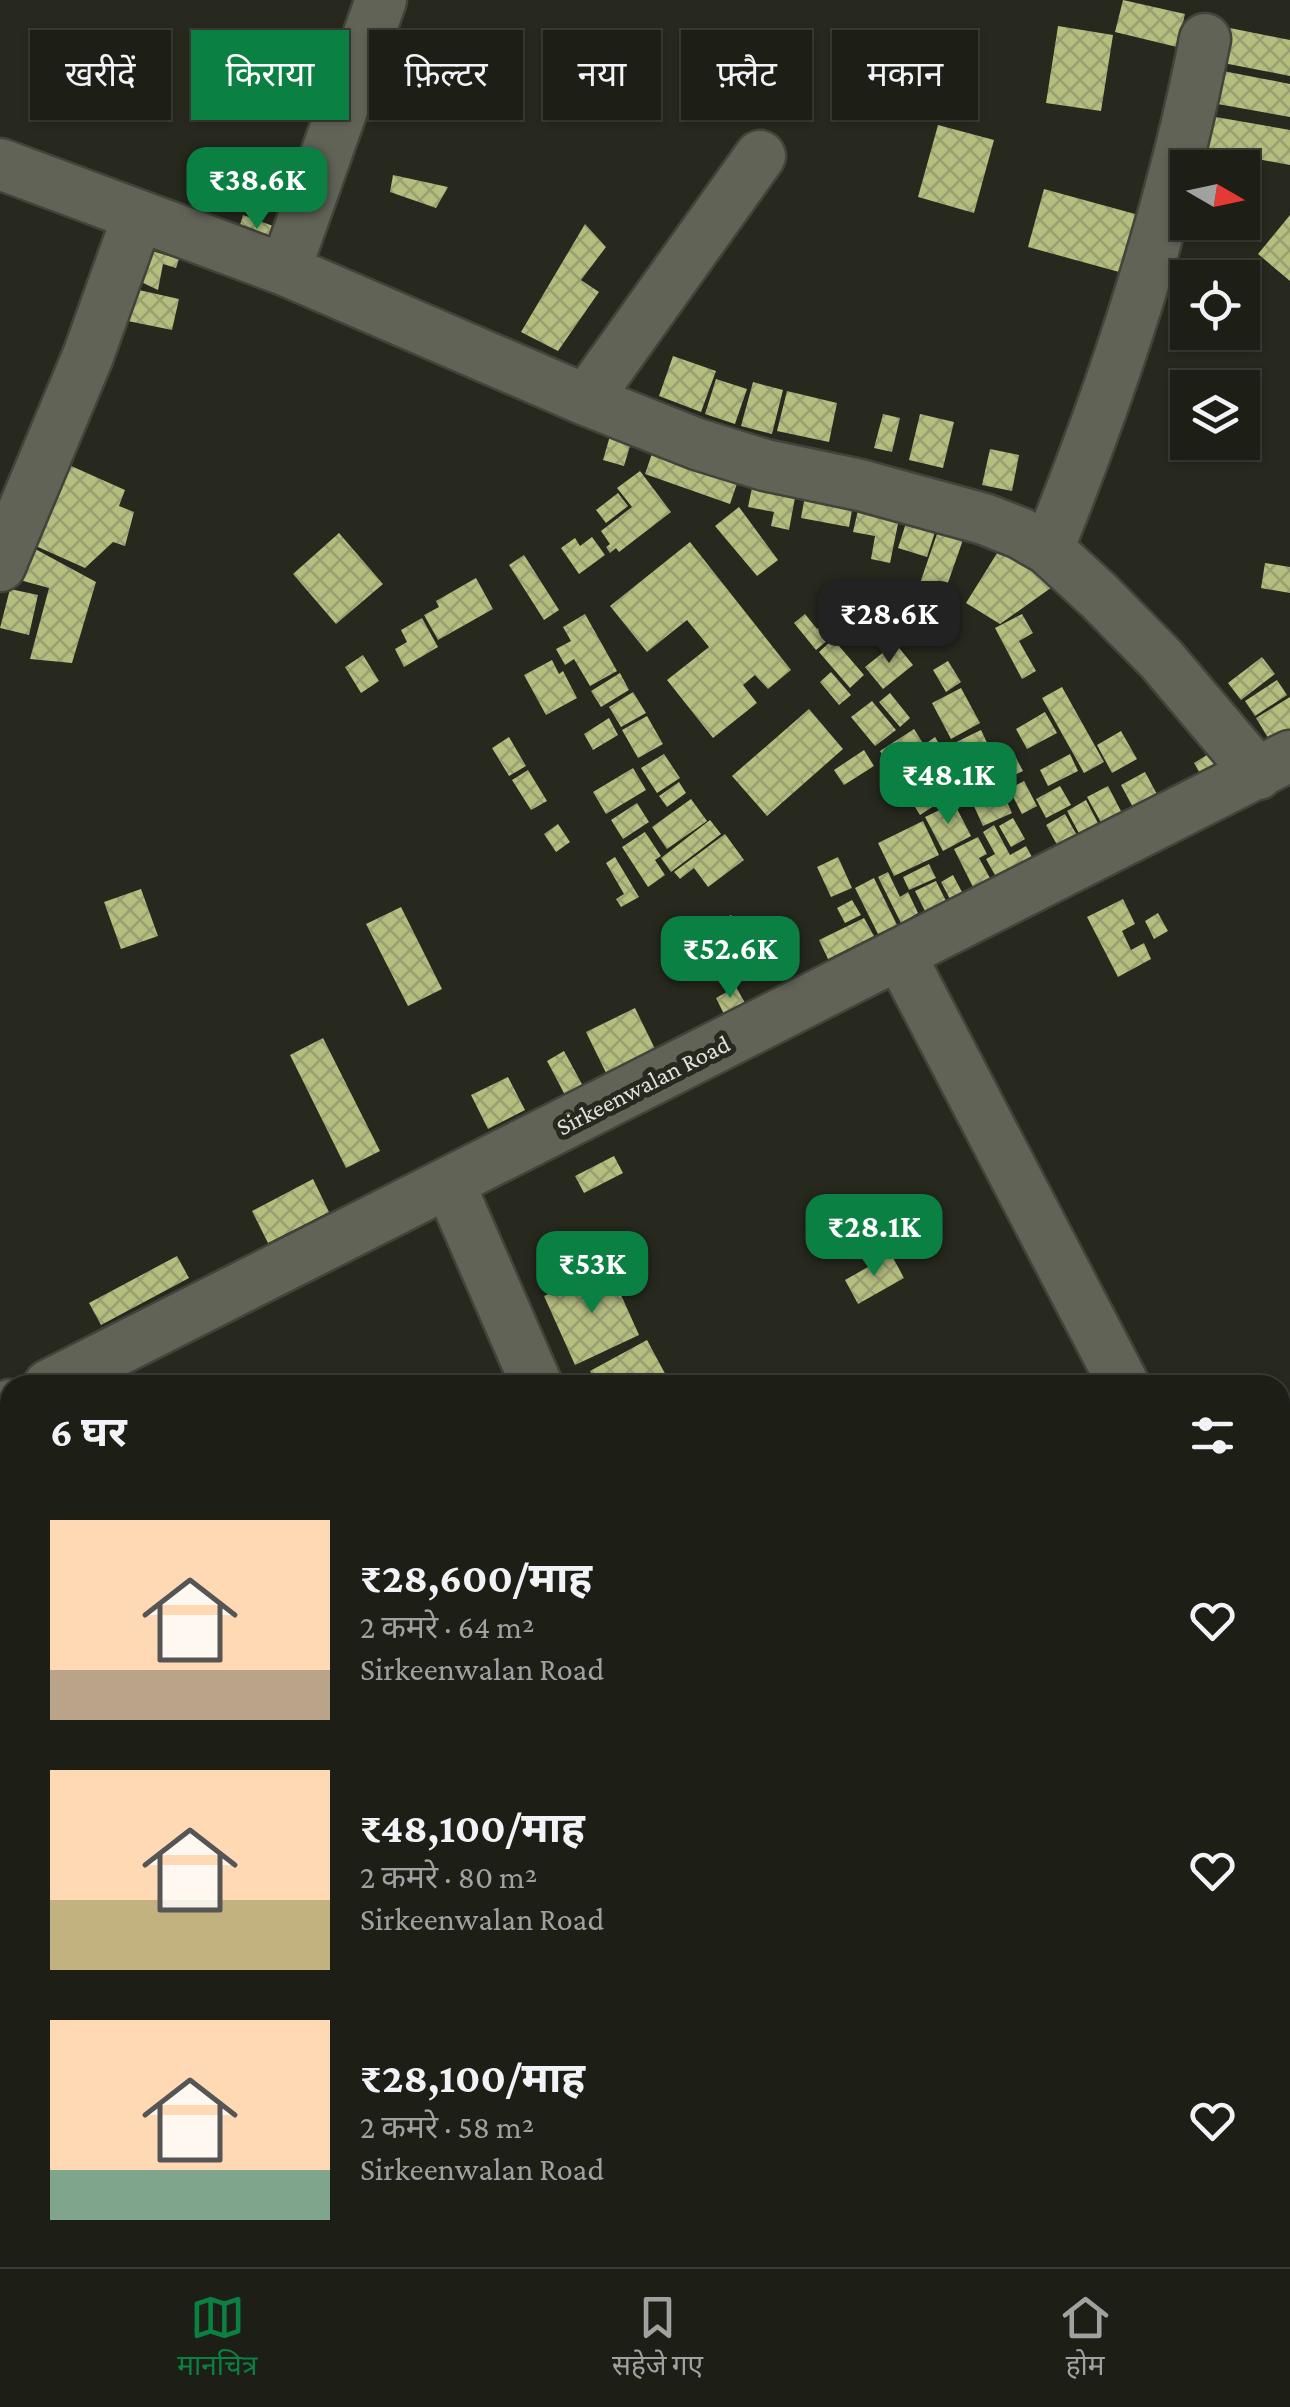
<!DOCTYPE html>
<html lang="hi">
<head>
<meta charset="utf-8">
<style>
  body { margin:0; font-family:"Crimson Pro","Noto Sans Devanagari",serif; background:#2a2b23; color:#f1f3f6; height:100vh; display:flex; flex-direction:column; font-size:38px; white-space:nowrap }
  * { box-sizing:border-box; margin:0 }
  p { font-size:32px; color:#a0a2a1 }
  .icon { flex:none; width:55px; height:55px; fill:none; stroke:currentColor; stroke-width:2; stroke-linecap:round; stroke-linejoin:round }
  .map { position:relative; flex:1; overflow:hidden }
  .panel { position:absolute; left:0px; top:1375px; width:1290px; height:892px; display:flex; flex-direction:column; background:#1d1e16; border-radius:30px 30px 0 0; box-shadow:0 2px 8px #0004,0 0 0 2px #3b3c35 }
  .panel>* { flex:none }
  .top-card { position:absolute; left:30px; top:30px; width:1230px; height:90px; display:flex; gap:20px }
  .needle { width:65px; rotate:99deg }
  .fabs { position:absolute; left:1170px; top:150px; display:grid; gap:20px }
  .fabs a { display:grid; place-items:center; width:90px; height:90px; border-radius:0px; background:#1d1e16; box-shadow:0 2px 8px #0004,0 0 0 2px #3b3c35; font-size:50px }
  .price { position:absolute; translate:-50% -85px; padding:0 22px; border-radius:20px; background:#0b8043; color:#fff; font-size:32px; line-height:65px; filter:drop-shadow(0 2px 5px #0008) }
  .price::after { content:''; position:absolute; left:50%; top:60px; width:30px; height:22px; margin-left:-15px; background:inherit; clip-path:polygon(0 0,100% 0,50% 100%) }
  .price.active { background:#222; color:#fff }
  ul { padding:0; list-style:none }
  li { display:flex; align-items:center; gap:30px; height:250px; padding:0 50px }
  li span { display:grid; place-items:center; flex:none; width:280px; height:200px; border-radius:0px; color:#555 }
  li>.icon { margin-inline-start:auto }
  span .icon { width:120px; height:120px; fill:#fffc; stroke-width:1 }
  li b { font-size:42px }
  h2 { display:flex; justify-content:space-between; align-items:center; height:120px; padding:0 50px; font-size:42px }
  .tag { padding:0 35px; border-radius:0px; background:#1d1e16; box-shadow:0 2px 8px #0004,0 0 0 2px #3b3c35; font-size:35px; line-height:90px }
  .tag.active { background:#0b8043; color:#fff }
  .dock { display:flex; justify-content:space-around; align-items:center; height:140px; border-top:2px solid #3b3c35; background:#1d1e16; font-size:28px; color:#a0a2a1 }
  .dock a { display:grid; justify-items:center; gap:5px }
  .dock .active { color:#0b8043 }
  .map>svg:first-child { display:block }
</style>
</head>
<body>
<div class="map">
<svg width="1290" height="2267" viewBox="0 0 1290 2267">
  <defs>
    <pattern id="building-cross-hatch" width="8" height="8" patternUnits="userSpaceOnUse" patternTransform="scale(2.5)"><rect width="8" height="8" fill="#b5bd7f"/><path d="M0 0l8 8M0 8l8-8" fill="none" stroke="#989f70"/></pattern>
  </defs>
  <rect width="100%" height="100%" fill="#27281e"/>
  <path fill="url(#building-cross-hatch)" d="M1123 0 1185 14 1177 47 1115 32Z
    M1058 26 1113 35 1101 111 1046 103Z
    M1220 26 1290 40V76L1213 61Z
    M1218 70 1290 84V117L1212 103Z
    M1210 116 1290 130V165L1204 149Z
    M938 125 994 140 974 213 918 197Z
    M393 175 448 187 436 208 390 192Z
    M1044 189 1157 220 1141 278 1028 247Z
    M243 215 295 234 233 248Z
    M1290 215V281L1258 254Z
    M585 224 606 247 581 280 599 292 558 351 521 332Z
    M135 246 179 259 176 268 163 264 158 290 124 274Z
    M121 286 179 299 172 330 113 318Z
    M673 356 716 371 701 412 659 396Z
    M716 379 747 389 735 424 705 414Z
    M753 382 783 390 772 434 741 426Z
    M787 391 837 403 829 442 777 431Z
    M883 414 900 418 892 452 874 448Z
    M920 414 954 422 943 468 909 460Z
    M612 429 633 436 624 466 603 460Z
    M657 439 742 469 730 504 645 474Z
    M990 449 1019 455 1012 491 982 485Z
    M60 461 125 490 119 506 134 512 125 546 113 542 85 568 29 543Z
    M640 471 671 512 619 552 616 548 610 553 606 547 610 544 601 531 632 507 617 488Z
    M754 478 797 487 789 530 771 526 774 512 748 507Z
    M618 493 628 506 606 523 596 510Z
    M805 496 853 505 849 527 801 518Z
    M859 506 900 514 890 563 871 559 875 536 853 532Z
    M739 507 778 560 757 576 715 526Z
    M906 523 935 532 927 557 898 548Z
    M939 528 964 537 944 594 919 586Z
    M339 533 383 584 336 624 293 574Z
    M592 537 605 555 579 574 561 548 575 538 580 546Z
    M690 542 791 670 768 689 755 675 743 685 757 703 713 738 667 680 709 647 687 620 647 652 610 606Z
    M26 544 96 582 72 663 30 659 49 588 16 579Z
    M999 550 1055 585 1000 624 966 603Z
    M524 555 559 610 544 620 509 565Z
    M1265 563 1290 567V593L1261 588Z
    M476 578 493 609 438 640 424 615 439 607 436 601Z
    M10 589 38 595 29 635 0 628Z
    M856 596 866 608 816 650 794 623 805 614 817 629Z
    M585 614 617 671 590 686 574 659 565 665 556 649 571 641 563 627Z
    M1022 614 1033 633 1019 641 1036 671 1022 679 995 628Z
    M422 618 438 647 404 667 395 649 407 642 401 630Z
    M833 639 864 675 850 688 819 652Z
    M895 643 913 665 883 689 865 667Z
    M363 655 379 681 361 693 345 667Z
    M1262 657 1275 674 1241 700 1228 683Z
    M552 660 559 674 563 671 577 698 546 715 524 675Z
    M948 661 961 682 946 692 933 670Z
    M831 672 851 695 839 705 820 682Z
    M620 673 629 690 601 707 591 691Z
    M1277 680 1287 695 1255 716 1245 701Z
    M1062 687 1104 762 1084 773 1042 698Z
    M961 688 980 723 951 739 932 703Z
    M633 692 646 713 621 727 609 707Z
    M890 693 910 718 900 727 879 702Z
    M1290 697V729L1270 741 1256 718Z
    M872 701 896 730 875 746 851 717Z
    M809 709 843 749 767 816 732 776Z
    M1045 712 1057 733 1027 749 1016 729Z
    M647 716 663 744 638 758 622 730Z
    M609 718 618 735 593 750 584 734Z
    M914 729 924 745 935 737 965 786 920 815 880 751Z
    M981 730 1007 785 975 800 950 745Z
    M1121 731 1137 759 1112 773 1097 745Z
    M509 737 526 766 509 776 492 748Z
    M864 750 874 766 844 785 834 770Z
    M1210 753 1225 776 1208 787 1194 763Z
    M664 754 680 778 657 793 641 768Z
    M1014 754 1023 771 1010 777 1002 760Z
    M1070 754 1078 771 1048 786 1040 770Z
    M633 768 646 790 606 814 593 792Z
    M528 770 547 801 531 810 512 780Z
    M1145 772 1159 798 1135 811 1121 785Z
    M1024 781 1037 806 1022 814 1009 789Z
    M679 782 686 793 667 807 659 796Z
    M1060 786 1071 805 1046 818 1036 799Z
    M1108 786 1124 817 1104 828 1087 797Z
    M1002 791 1012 813 983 826 973 804Z
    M691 799 707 821 667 849 652 827Z
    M1086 800 1100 827 1081 837 1067 811Z
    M637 803 649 822 623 839 611 820Z
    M954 803 971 836 943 851 925 817Z
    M1065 814 1079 839 1060 850 1046 825Z
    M1013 818 1025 839 1011 847 999 826Z
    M710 820 721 834 671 872 661 858Z
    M923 821 939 855 894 876 878 843Z
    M558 824 570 842 556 852 544 834Z
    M994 825 1010 855 1026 846 1032 857 996 877 986 859 995 854 983 832Z
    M645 832 661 856 655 860 665 875 648 887 622 847Z
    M725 834 744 860 708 887 694 868 680 879 674 872Z
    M978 837 987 854 979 858 991 880 974 889 954 849Z
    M615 857 639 897 621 907 616 899 624 894 606 863Z
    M838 857 852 888 831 897 817 867Z
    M929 864 936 878 909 890 903 877Z
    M888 872 900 897 908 892 918 913 901 923 878 877Z
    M953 875 962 892 950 899 941 882Z
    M874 878 897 925 878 934 855 888Z
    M936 881 947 903 926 913 915 891Z
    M141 889 158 936 121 949 104 902Z
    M1123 899 1135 924 1122 931 1131 950 1144 943 1151 959 1118 977 1087 917Z
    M852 900 861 915 845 923 837 908Z
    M401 907 442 989 408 1006 366 924Z
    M1158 913 1168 931 1154 939 1145 921Z
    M731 915 748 943 716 963 699 935Z
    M864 918 874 936 828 959 819 940Z
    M784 930 796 955 765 971 753 946Z
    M736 987 745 1003 724 1014 716 998Z
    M635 1008 657 1053 608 1077 586 1032Z
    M323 1038 380 1151 346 1168 290 1055Z
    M564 1051 583 1086 565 1095 547 1061Z
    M508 1077 525 1110 488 1129 471 1095Z
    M614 1156 623 1173 584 1193 575 1176Z
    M313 1179 329 1212 268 1243 252 1211Z
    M891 1254 904 1278 858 1304 845 1280Z
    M177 1256 189 1278 101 1325 89 1303Z
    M608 1266 639 1335 575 1365 544 1296Z
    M647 1340 669 1381 662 1385H597L590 1371Z
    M10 1842V1967L0 1972V1848Z
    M1288 1880H1290V1904L1284 1903Z
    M194 2258H336L342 2267H199Z"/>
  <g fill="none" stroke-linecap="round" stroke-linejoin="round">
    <g stroke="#42433b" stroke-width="55">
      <path id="minor" d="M0 164 285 270 586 400 697 444 765 465 860 485 984 519 1020 533 1048 549 1099 596 1161 659 1258 774
        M285 270 381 0
        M586 400 760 156
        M1048 549C1115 384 1171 214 1205 39
        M0 566 88 356 138 216
        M900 955 1124 1385
        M449 1183 537 1385
        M49 1385 1290 756
        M0 1410 10 1405
        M1280 1678 1290 1688
        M0 2010 10 2006
        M1280 2128 1290 2129
        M0 2163 10 2183
        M1280 2248 1290 2250
        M48 2258 53 2267
        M1036 2258H1045"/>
    </g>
    <use href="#minor" stroke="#616357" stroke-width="50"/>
  </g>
  <g text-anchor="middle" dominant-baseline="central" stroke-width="10" stroke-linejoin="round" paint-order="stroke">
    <g font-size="25" fill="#e0e1db" stroke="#27281e">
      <text transform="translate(643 1085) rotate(-27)">Sirkeenwalan Road</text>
    </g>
  </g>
</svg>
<div class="fabs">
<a><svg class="needle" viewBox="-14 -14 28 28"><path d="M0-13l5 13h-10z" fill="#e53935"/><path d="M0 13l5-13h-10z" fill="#a0a2a1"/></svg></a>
<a><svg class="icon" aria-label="locate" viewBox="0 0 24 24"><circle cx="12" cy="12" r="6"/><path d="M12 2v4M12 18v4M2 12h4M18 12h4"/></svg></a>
<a><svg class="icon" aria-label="layers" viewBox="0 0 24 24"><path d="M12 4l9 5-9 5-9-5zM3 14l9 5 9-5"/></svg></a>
</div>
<b class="price" style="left:257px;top:232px">₹38.6K</b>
<b class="price active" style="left:889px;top:666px">₹28.6K</b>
<b class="price" style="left:948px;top:827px">₹48.1K</b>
<b class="price" style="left:730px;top:1001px">₹52.6K</b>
<b class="price" style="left:874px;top:1279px">₹28.1K</b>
<b class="price" style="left:592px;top:1316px">₹53K</b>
<div class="top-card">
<a class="tag">खरीदें</a>
<a class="tag active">किराया</a>
<a class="tag">फ़िल्टर</a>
<a class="tag">नया</a>
<a class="tag">फ़्लैट</a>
<a class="tag">मकान</a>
</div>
<section class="panel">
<h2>6 घर<svg class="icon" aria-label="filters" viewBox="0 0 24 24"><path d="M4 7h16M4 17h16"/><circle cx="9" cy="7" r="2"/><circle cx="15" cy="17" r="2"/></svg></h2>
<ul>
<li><span style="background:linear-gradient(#ffd9b3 75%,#b9a48a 0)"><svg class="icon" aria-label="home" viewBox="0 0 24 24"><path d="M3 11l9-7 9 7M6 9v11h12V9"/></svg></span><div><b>₹28,600/माह</b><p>2 कमरे · 64 m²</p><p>Sirkeenwalan Road</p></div><svg class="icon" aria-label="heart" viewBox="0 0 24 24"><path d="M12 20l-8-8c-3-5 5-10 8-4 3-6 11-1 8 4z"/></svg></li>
<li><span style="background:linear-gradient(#ffd9b3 65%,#c2b280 0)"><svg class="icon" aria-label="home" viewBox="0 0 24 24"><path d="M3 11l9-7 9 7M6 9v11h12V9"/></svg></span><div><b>₹48,100/माह</b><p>2 कमरे · 80 m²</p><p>Sirkeenwalan Road</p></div><svg class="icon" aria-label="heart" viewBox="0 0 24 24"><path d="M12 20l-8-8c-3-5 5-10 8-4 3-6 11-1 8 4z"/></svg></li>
<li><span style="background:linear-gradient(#ffd9b3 75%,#7fa58c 0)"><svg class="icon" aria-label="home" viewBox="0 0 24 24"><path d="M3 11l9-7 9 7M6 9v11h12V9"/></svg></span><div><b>₹28,100/माह</b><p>2 कमरे · 58 m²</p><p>Sirkeenwalan Road</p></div><svg class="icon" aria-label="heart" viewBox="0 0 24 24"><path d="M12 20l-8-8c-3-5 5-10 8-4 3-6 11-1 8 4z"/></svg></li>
</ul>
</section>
</div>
<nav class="dock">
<a class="active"><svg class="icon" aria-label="map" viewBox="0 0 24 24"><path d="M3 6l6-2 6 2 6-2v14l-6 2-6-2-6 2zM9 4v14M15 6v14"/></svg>मानचित्र</a>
<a><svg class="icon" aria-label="saved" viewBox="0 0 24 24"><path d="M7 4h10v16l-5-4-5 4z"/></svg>सहेजे गए</a>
<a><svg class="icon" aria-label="home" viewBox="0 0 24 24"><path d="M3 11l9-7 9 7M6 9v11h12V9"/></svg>होम</a>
</nav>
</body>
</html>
